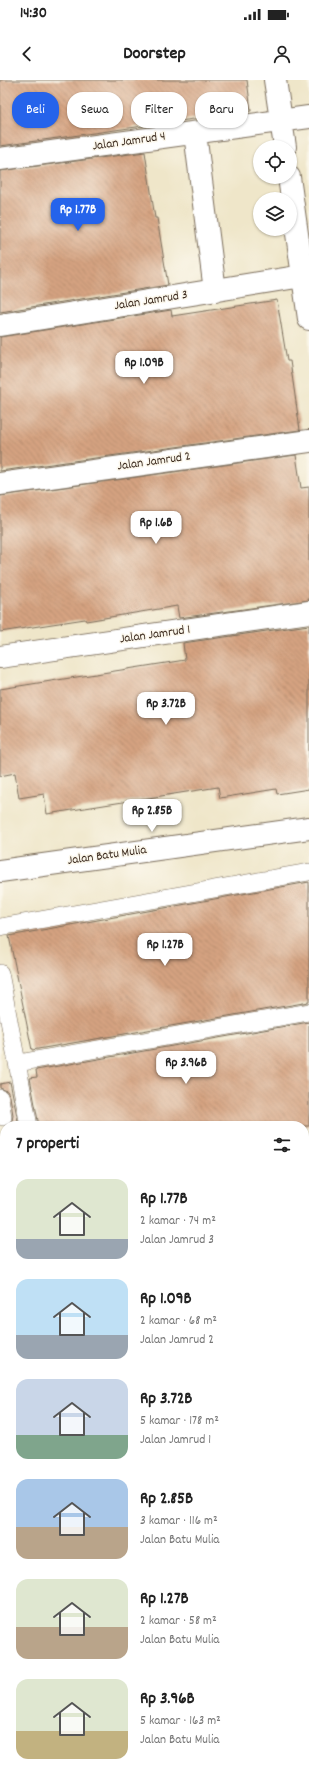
<!DOCTYPE html>
<html lang="id">
<head>
<meta charset="utf-8">
<style>
  body { margin:0; font-family:Dekko,sans-serif; background:#f6f6f6; color:#222; height:100vh; display:flex; flex-direction:column; font-size:15px; white-space:nowrap }
  * { box-sizing:border-box; margin:0 }
  p { font-size:13px; color:#767676 }
  .icon { flex:none; width:22px; height:22px; fill:none; stroke:currentColor; stroke-width:2; stroke-linecap:round; stroke-linejoin:round }
  .map { position:relative; flex:1; overflow:hidden }
  .sheet { position:absolute; left:0px; top:1041px; width:309px; height:656px; display:flex; flex-direction:column; background:#fff; border-radius:16px 16px 0 0; box-shadow:0 1px 3px #0004 }
  .sheet>* { flex:none }
  .hud { position:absolute; left:12px; top:12px; width:285px; height:36px; display:flex; gap:8px }
  .tools { position:absolute; left:253px; top:60px; display:grid; gap:8px }
  .tools a { display:grid; place-items:center; width:44px; height:44px; border-radius:50%; background:#fff; box-shadow:0 1px 3px #0004; font-size:20px }
  .price { position:absolute; translate:-50% -34px; padding:0 9px; border-radius:8px; background:#fff; color:#222; font-size:13px; line-height:26px; filter:drop-shadow(0 1px 2px #0008) }
  .price::after { content:''; position:absolute; left:50%; top:24px; width:12px; height:9px; margin-left:-6px; background:inherit; clip-path:polygon(0 0,100% 0,50% 100%) }
  .price.active { background:#2563eb; color:#fff }
  ul { padding:0; list-style:none }
  li { display:flex; align-items:center; gap:12px; height:100px; padding:0 16px }
  li span { display:grid; place-items:center; flex:none; width:112px; height:80px; border-radius:12px; color:#555 }
  li>.icon { margin-inline-start:auto }
  span .icon { width:48px; height:48px; fill:#fffc; stroke-width:1 }
  li b { font-size:17px }
  h2 { display:flex; justify-content:space-between; align-items:center; height:48px; padding:0 16px; font-size:17px }
  .tag { padding:0 14px; border-radius:16px; background:#fff; box-shadow:0 1px 3px #0004; font-size:14px; line-height:36px }
  .tag.active { background:#2563eb; color:#fff }
  .status { display:flex; justify-content:space-between; align-items:center; height:28px; padding:0 20px; background:#fff; direction:ltr }
  .status svg { height:11px; fill:currentColor }
  header { display:flex; justify-content:space-between; align-items:center; height:52px; padding:0 16px; background:#fff; font-size:18px; font-weight:700 }
  .map>svg:first-child { display:block }
</style>
</head>
<body>
<div class="status"><b>14:30</b><svg viewBox="0 0 49 12"><path d="M0 12V9h3v3zM5 12V6h3v6zM10 12V3h3v9zM15 12V0h3v12zM26 1h20v11H26zM47 4h2v5h-2z"/></svg></div>
<header><svg class="icon" aria-label="back" viewBox="0 0 24 24"><path d="M15 5l-7 7 7 7"/></svg>Doorstep<svg class="icon" aria-label="person" viewBox="0 0 24 24"><circle cx="12" cy="8" r="4"/><path d="M4 21q1-7 8-7t8 7"/></svg></header>
<div class="map">
<svg width="309" height="1697" viewBox="0 0 309 1697">
  <defs>
    <pattern id="building-back-hatch" width="6" height="6" patternUnits="userSpaceOnUse"><rect width="6" height="6" fill="#d5a381"/><path d="M-1 5l2 2M0 0l6 6M5-1l2 2" fill="none" stroke="#ae8569"/></pattern>
  </defs>
  <rect width="100%" height="100%" fill="#fbf7ec"/>
  <filter id="ink" filterUnits="userSpaceOnUse"><feTurbulence type="fractalNoise" baseFrequency=".025" numOctaves="2"/><feDisplacementMap in="SourceGraphic" scale="8" xChannelSelector="R" yChannelSelector="G"/><feConvolveMatrix kernelMatrix="1 2 1 2 8 2 1 2 1" color-interpolation-filters="sRGB"/></filter>
  <filter id="wash" filterUnits="userSpaceOnUse"><feTurbulence type="fractalNoise" baseFrequency=".012" numOctaves="4" result="noise"/><feDisplacementMap in="SourceGraphic" scale="16" xChannelSelector="R" yChannelSelector="G"/><feGaussianBlur stdDeviation="0.9" result="paint"/><feColorMatrix in="noise" values="0 0 0 0 0 0 0 0 0 0 0 0 0 0 0 0 0 1.4 0 .05"/><feComposite in="paint" operator="in"/></filter>
  <g filter="url(#wash)">
    <rect width="100%" height="100%" fill="#efe6c9"/>
    <g id="blocks">
      <path fill="url(#building-back-hatch)" d="M0 0H247L251 31 0 66Z
        M145 72 155 138H157L168 205 0 232V91Z
        M277 220 287 281H290L300 350 0 391V257L171 230 172 236Z
        M296 375 301 408 309 407V520L179 538 177 526 86 541 85 539 0 552V416Z
        M309 545V709L277 714 276 709 220 718 218 707 47 734 44 714 19 718 15 693 0 696V609L185 580 183 563Z
        M309 802V922L32 970 9 856Z
        M309 942V1046H39L30 998 37 997 36 990Z
        M10 1002 19 1046H7L12 1041 13 1035 10 1016 7 1011 0 1008V1004Z"/>
    </g>
  </g>
  <g filter="url(#ink)">
    <use href="#blocks" fill-opacity="0" stroke="#7a6c5a" stroke-width="1"/>
    <g fill="none" stroke-linecap="round" stroke-linejoin="round">
      <g stroke="#7a6c5a" stroke-width="18">
        <path id="lane" d="M0 847 309 792
          M0 893 29 1046
          M18 983 309 932
          M0 1018 3 1037
          M304 1151 309 1150
          M0 1204 5 1207"/>
      </g>
      <g stroke="#7a6c5a" stroke-width="24">
        <path id="street" d="M275 0 285 67
          M195 53 215 211
          M0 79 309 37
          M289 97 309 239
          M0 245 309 195
          M0 404 309 361
          M0 577 309 532
          M0 791 309 748"/>
      </g>
      <g stroke="#7a6c5a" stroke-width="24">
        <path id="secondary" d="M304 1223 309 1222
          M0 1289 5 1285"/>
      </g>
      <g stroke="#7a6c5a" stroke-width="24">
        <path id="highway" d="M304 1379 309 1378
          M0 1447 5 1446
          M304 1449 309 1448
          M0 1515 5 1514
          M304 1558H309
          M0 1577H5"/>
      </g>
      <use href="#lane" stroke="#fff" stroke-width="17"/>
      <use href="#street" stroke="#fff" stroke-width="22"/>
      <use href="#secondary" stroke="#f7e8c3" stroke-width="22"/>
      <use href="#highway" stroke="#ebc669" stroke-width="22"/>
    </g>
  </g>
  <g text-anchor="middle" dominant-baseline="central" stroke-width="3" stroke-linejoin="round" paint-order="stroke">
    <g font-size="13" fill="#3b2a1e" stroke="#fbf7ec">
      <text transform="translate(129 62) rotate(-8)">Jalan Jamrud 4</text>
      <text transform="translate(151 221) rotate(-9)">Jalan Jamrud 3</text>
      <text transform="translate(154 382) rotate(-8)">Jalan Jamrud 2</text>
      <text transform="translate(155 555) rotate(-8)">Jalan Jamrud 1</text>
      <text transform="translate(107 776) rotate(-8)">Jalan Batu Mulia</text>
    </g>
  </g>
</svg>
<div class="tools">
<a><svg class="icon" aria-label="locate" viewBox="0 0 24 24"><circle cx="12" cy="12" r="6"/><path d="M12 2v4M12 18v4M2 12h4M18 12h4"/></svg></a>
<a><svg class="icon" aria-label="layers" viewBox="0 0 24 24"><path d="M12 4l9 5-9 5-9-5zM3 14l9 5 9-5"/></svg></a>
</div>
<b class="price active" style="left:78px;top:152px">Rp 1.77B</b>
<b class="price" style="left:144px;top:305px">Rp 1.09B</b>
<b class="price" style="left:156px;top:465px">Rp 1.6B</b>
<b class="price" style="left:166px;top:646px">Rp 3.72B</b>
<b class="price" style="left:152px;top:753px">Rp 2.85B</b>
<b class="price" style="left:165px;top:887px">Rp 1.27B</b>
<b class="price" style="left:186px;top:1005px">Rp 3.96B</b>
<div class="hud">
<a class="tag active">Beli</a>
<a class="tag">Sewa</a>
<a class="tag">Filter</a>
<a class="tag">Baru</a>
</div>
<section class="sheet">
<h2>7 properti<svg class="icon" aria-label="filters" viewBox="0 0 24 24"><path d="M4 7h16M4 17h16"/><circle cx="9" cy="7" r="2"/><circle cx="15" cy="17" r="2"/></svg></h2>
<ul>
<li><span style="background:linear-gradient(#dfe7d0 75%,#9aa5b1 0)"><svg class="icon" aria-label="home" viewBox="0 0 24 24"><path d="M3 11l9-7 9 7M6 9v11h12V9"/></svg></span><div><b>Rp 1.77B</b><p>2 kamar · 74 m²</p><p>Jalan Jamrud 3</p></div></li>
<li><span style="background:linear-gradient(#bfe0f5 70%,#9aa5b1 0)"><svg class="icon" aria-label="home" viewBox="0 0 24 24"><path d="M3 11l9-7 9 7M6 9v11h12V9"/></svg></span><div><b>Rp 1.09B</b><p>2 kamar · 68 m²</p><p>Jalan Jamrud 2</p></div></li>
<li><span style="background:linear-gradient(#c9d6e8 70%,#7fa58c 0)"><svg class="icon" aria-label="home" viewBox="0 0 24 24"><path d="M3 11l9-7 9 7M6 9v11h12V9"/></svg></span><div><b>Rp 3.72B</b><p>5 kamar · 178 m²</p><p>Jalan Jamrud 1</p></div></li>
<li><span style="background:linear-gradient(#a9c7e8 60%,#b9a48a 0)"><svg class="icon" aria-label="home" viewBox="0 0 24 24"><path d="M3 11l9-7 9 7M6 9v11h12V9"/></svg></span><div><b>Rp 2.85B</b><p>3 kamar · 116 m²</p><p>Jalan Batu Mulia</p></div></li>
<li><span style="background:linear-gradient(#dfe7d0 60%,#b9a48a 0)"><svg class="icon" aria-label="home" viewBox="0 0 24 24"><path d="M3 11l9-7 9 7M6 9v11h12V9"/></svg></span><div><b>Rp 1.27B</b><p>2 kamar · 58 m²</p><p>Jalan Batu Mulia</p></div></li>
<li><span style="background:linear-gradient(#dfe7d0 65%,#c2b280 0)"><svg class="icon" aria-label="home" viewBox="0 0 24 24"><path d="M3 11l9-7 9 7M6 9v11h12V9"/></svg></span><div><b>Rp 3.96B</b><p>5 kamar · 163 m²</p><p>Jalan Batu Mulia</p></div></li>
</ul>
</section>
</div>
</body>
</html>
